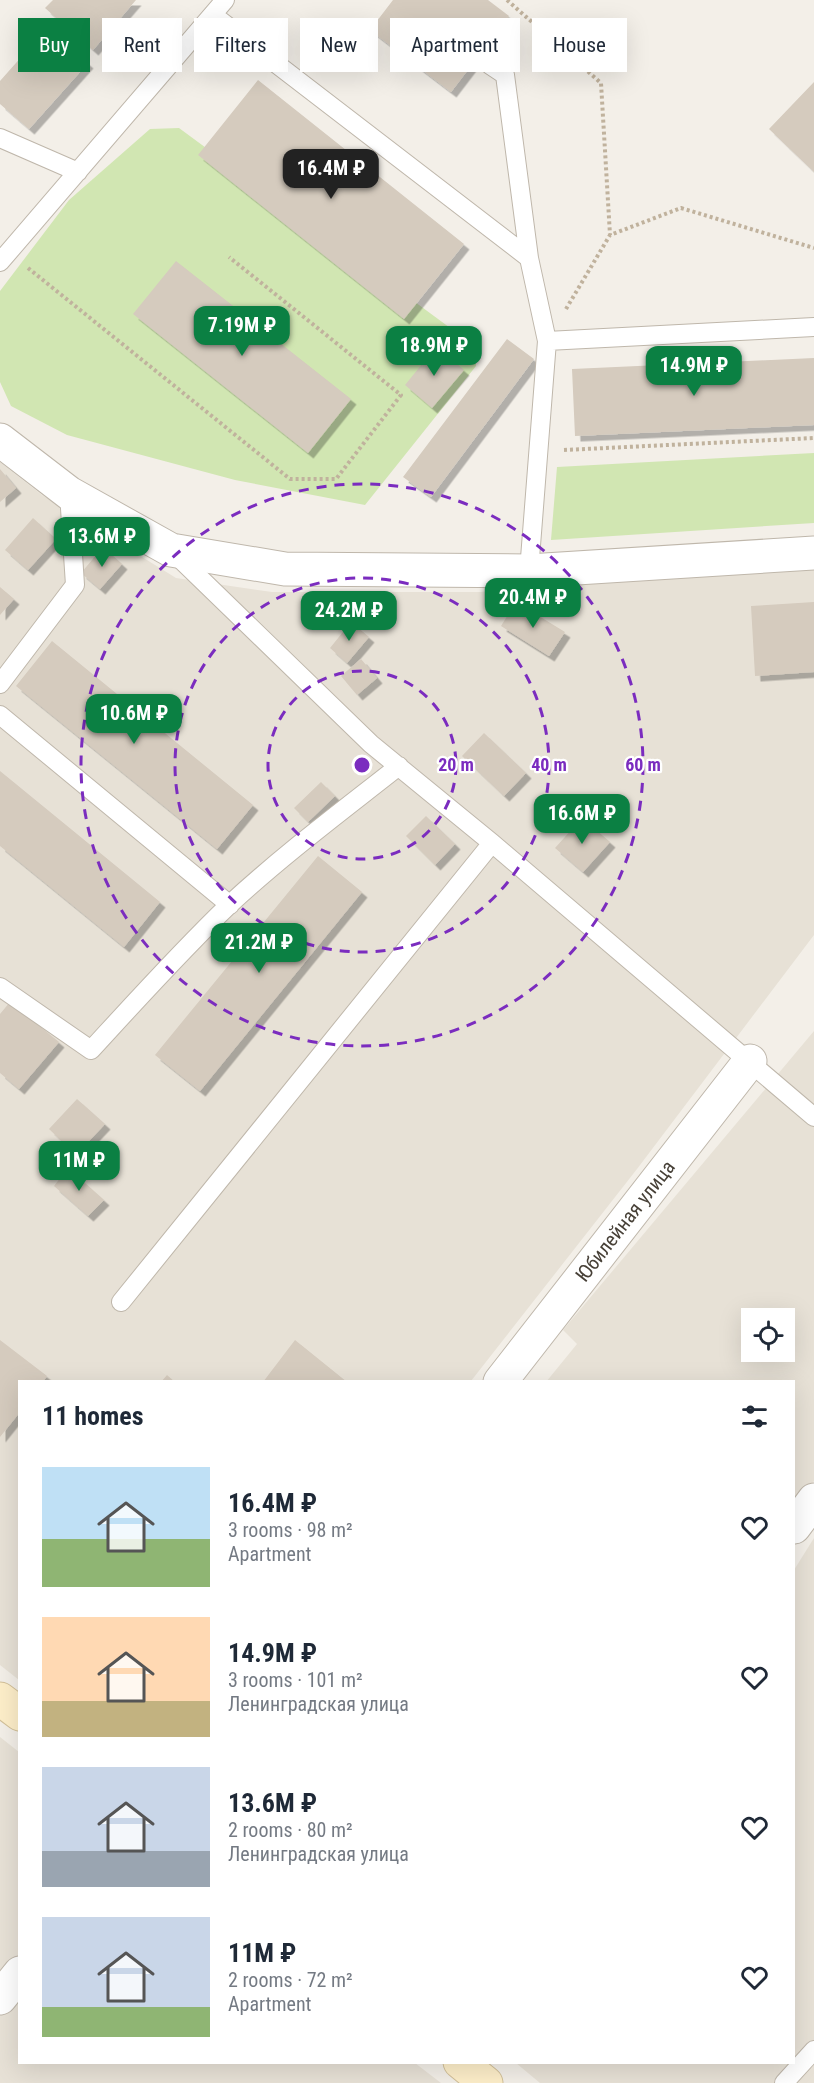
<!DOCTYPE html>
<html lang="en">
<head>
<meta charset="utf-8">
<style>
  body { margin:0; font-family:"Roboto Condensed",sans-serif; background:#f6f6f7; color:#1f2937; height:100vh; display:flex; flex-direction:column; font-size:22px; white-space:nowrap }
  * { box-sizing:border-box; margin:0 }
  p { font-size:20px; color:#747a83 }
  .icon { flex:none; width:33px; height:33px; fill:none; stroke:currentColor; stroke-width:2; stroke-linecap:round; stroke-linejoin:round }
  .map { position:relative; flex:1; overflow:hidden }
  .panel { position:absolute; left:18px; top:1380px; width:777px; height:684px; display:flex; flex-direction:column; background:#fff; border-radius:0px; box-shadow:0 6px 24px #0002 }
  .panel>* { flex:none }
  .top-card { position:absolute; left:18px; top:18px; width:778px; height:54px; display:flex; gap:12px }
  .buttons { position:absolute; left:741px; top:1308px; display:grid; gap:12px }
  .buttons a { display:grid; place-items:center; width:54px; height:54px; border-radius:0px; background:#fff; box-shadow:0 6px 24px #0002; font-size:30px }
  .price { position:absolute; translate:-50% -51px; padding:0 14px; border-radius:12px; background:#0b8043; color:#fff; font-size:20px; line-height:39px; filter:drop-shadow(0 2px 3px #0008) }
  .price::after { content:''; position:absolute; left:50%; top:36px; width:18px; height:14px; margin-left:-9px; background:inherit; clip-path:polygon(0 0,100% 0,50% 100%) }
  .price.current { background:#222; color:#fff }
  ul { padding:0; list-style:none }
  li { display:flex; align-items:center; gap:18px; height:150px; padding:0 24px }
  li span { display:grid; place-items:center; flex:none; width:168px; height:120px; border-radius:0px; color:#555 }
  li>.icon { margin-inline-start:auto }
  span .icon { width:72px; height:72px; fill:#fffc; stroke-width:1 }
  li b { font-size:26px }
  h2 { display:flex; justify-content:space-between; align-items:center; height:72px; padding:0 24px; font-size:26px }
  .pill { padding:0 21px; border-radius:0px; background:#fff; box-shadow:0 6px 24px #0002; font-size:21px; line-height:54px }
  .pill.current { background:#0b8043; color:#fff }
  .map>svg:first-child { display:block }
</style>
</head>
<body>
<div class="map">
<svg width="814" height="2083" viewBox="0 0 814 2083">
  <defs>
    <filter id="shadow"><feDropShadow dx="5.5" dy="5.5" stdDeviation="0" flood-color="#0004"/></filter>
  </defs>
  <rect width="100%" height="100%" fill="#f3efe8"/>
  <path fill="#e7e1d6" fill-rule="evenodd" d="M0 462 42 495 176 578 272 592H480L814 565V935L637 1169 471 1381 20 1382 19 1680 0 1665Z
    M814 1031V1481L794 1508V1382H546L577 1344 563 1330ZM752 1318H784V1352H752Z
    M814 1538V2083H540L516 2063 794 2062V1570Z
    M0 1737 19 1752 20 2062 415 2063 441 2083H0Z"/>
  <path fill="#d1e6b2" d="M179 128 476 347V366L365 505 235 480 67 435 11 406 0 382V291L69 200 150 129Z
    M814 453V523L551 540 557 467Z"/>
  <path fill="#d5cbbe" filter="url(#shadow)" d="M53 0H136L93 50 45 8Z
    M393 0H488L509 16 451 92 370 30Z
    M47 28 88 63 29 129 0 104V81Z
    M258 80 464 244 404 319 198 155Z
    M814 82V172L769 129Z
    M176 261 351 399 308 453 133 314Z
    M507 339 534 359 431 497 403 477Z
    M436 347 464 370 432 408 405 385Z
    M814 358V425L575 436 572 369Z
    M0 469 16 488 0 502Z
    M33 518 56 539 28 570 5 550Z
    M103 547 122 564 100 589 81 573Z
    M0 587 14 599 0 615Z
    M516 602 565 632 549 656 501 626Z
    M814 602V672L755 676 751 606Z
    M351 622 369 637 347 663 330 648Z
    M52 641 253 805 217 849 16 686Z
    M361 659 377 678 357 695 341 676Z
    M484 733 526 773 504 796 462 756Z
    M0 771 160 902 124 947 0 846Z
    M321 782 335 796 308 822 294 808Z
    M426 816 455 844 435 865 406 836Z
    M582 818 610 842 583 872 555 848Z
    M318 856 362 892 200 1091 155 1055Z
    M10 1002 59 1042 19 1089 0 1073V1014Z
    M77 1099 105 1124 76 1155 49 1129Z
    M68 1168 104 1200 88 1216 54 1186Z
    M0 1340 47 1376 43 1382H20V1412L0 1437Z
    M295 1340 347 1382H263Z
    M167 1375 175 1382H161Z"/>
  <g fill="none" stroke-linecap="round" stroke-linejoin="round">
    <g stroke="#bfb7ab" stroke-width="20">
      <path id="lane" d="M213 15 529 258
        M490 65 505 75 529 258 547 341
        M0 138 78 172
        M0 262 225 0
        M174 553 371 744 492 843 814 1117
        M529 571 547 341 814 327
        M0 684 75 585 69 493
        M0 715 230 905
        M0 987 91 1050C136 1001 181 951 229 905 283 855 342 811 399 766
        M121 1302 492 843
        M784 2083 814 2050"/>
    </g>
    <g stroke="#bfb7ab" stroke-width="35">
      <path id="street" d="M0 440 69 493 171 550 285 569 529 571 814 553
        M500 1382 750 1061
        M794 1527 814 1500
        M0 1998 20 1973"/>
    </g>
    <g stroke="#d2c099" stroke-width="35">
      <path id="secondary" d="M0 1699 20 1714
        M460 2062 486 2083"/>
    </g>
    <path stroke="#c0b29d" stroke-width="4" stroke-dasharray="3 3" stroke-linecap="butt" d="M507 0 601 83 610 235
      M28 268 290 479H336L401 395 229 257
      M566 309 610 235 681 208 814 248
      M564 450 814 438"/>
    <use href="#lane" stroke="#fff" stroke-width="18"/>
    <use href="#street" stroke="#fff" stroke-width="33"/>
    <use href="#secondary" stroke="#fdeec9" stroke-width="33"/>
  </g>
  <g fill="none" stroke="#7b2cbf" stroke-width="3" stroke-dasharray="10 8">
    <circle cx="362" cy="765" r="94"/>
    <circle cx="362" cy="765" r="187"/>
    <circle cx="362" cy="765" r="281"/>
  </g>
  <g text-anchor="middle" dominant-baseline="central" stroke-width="4.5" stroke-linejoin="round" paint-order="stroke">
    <g font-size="20" fill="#474037" stroke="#fff">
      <text transform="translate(625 1221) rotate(-52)">Юбилейная улица</text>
    </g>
  </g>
  <circle cx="362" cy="765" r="9" fill="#7b2cbf" stroke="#fff" stroke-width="3"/>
  <g font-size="18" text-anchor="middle" font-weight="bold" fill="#7b2cbf" stroke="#fff" stroke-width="4.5" stroke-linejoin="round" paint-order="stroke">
    <text x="456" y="771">20 m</text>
    <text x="549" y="771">40 m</text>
    <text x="643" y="771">60 m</text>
  </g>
</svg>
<div class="buttons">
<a><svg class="icon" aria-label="locate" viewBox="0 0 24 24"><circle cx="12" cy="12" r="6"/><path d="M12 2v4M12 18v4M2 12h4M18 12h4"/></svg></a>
</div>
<b class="price current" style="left:331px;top:200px">16.4M ₽</b>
<b class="price" style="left:242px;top:357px">7.19M ₽</b>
<b class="price" style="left:434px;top:377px">18.9M ₽</b>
<b class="price" style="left:694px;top:397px">14.9M ₽</b>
<b class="price" style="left:102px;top:568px">13.6M ₽</b>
<b class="price" style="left:533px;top:629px">20.4M ₽</b>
<b class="price" style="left:349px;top:642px">24.2M ₽</b>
<b class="price" style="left:134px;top:745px">10.6M ₽</b>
<b class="price" style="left:582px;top:845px">16.6M ₽</b>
<b class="price" style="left:259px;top:974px">21.2M ₽</b>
<b class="price" style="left:79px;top:1192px">11M ₽</b>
<div class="top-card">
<a class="pill current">Buy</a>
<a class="pill">Rent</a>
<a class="pill">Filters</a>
<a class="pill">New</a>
<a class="pill">Apartment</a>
<a class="pill">House</a>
</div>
<section class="panel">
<h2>11 homes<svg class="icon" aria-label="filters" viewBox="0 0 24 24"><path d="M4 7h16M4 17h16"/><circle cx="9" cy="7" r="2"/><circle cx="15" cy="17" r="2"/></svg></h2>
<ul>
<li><span style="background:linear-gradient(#bfe0f5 60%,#8fb573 0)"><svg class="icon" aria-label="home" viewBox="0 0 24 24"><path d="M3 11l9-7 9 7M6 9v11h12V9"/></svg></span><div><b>16.4M ₽</b><p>3 rooms · 98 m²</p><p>Apartment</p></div><svg class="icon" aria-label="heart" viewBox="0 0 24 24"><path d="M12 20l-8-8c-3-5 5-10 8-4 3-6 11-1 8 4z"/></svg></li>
<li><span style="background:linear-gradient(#ffd9b3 70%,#c2b280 0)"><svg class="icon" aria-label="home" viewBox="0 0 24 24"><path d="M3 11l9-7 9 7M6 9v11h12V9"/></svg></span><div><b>14.9M ₽</b><p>3 rooms · 101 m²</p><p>Ленинградская улица</p></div><svg class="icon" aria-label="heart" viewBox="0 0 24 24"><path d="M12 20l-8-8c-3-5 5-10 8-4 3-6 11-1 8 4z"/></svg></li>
<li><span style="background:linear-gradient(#c9d6e8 70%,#9aa5b1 0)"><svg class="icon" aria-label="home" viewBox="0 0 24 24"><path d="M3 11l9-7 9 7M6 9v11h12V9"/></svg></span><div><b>13.6M ₽</b><p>2 rooms · 80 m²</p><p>Ленинградская улица</p></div><svg class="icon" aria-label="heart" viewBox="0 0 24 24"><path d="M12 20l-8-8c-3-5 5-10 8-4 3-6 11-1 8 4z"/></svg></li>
<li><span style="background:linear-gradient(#c9d6e8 75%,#8fb573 0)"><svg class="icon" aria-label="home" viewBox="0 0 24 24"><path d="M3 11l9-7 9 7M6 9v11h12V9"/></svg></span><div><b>11M ₽</b><p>2 rooms · 72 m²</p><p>Apartment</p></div><svg class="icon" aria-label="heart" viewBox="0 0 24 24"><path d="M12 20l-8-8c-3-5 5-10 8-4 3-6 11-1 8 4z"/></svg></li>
</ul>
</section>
</div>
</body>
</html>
